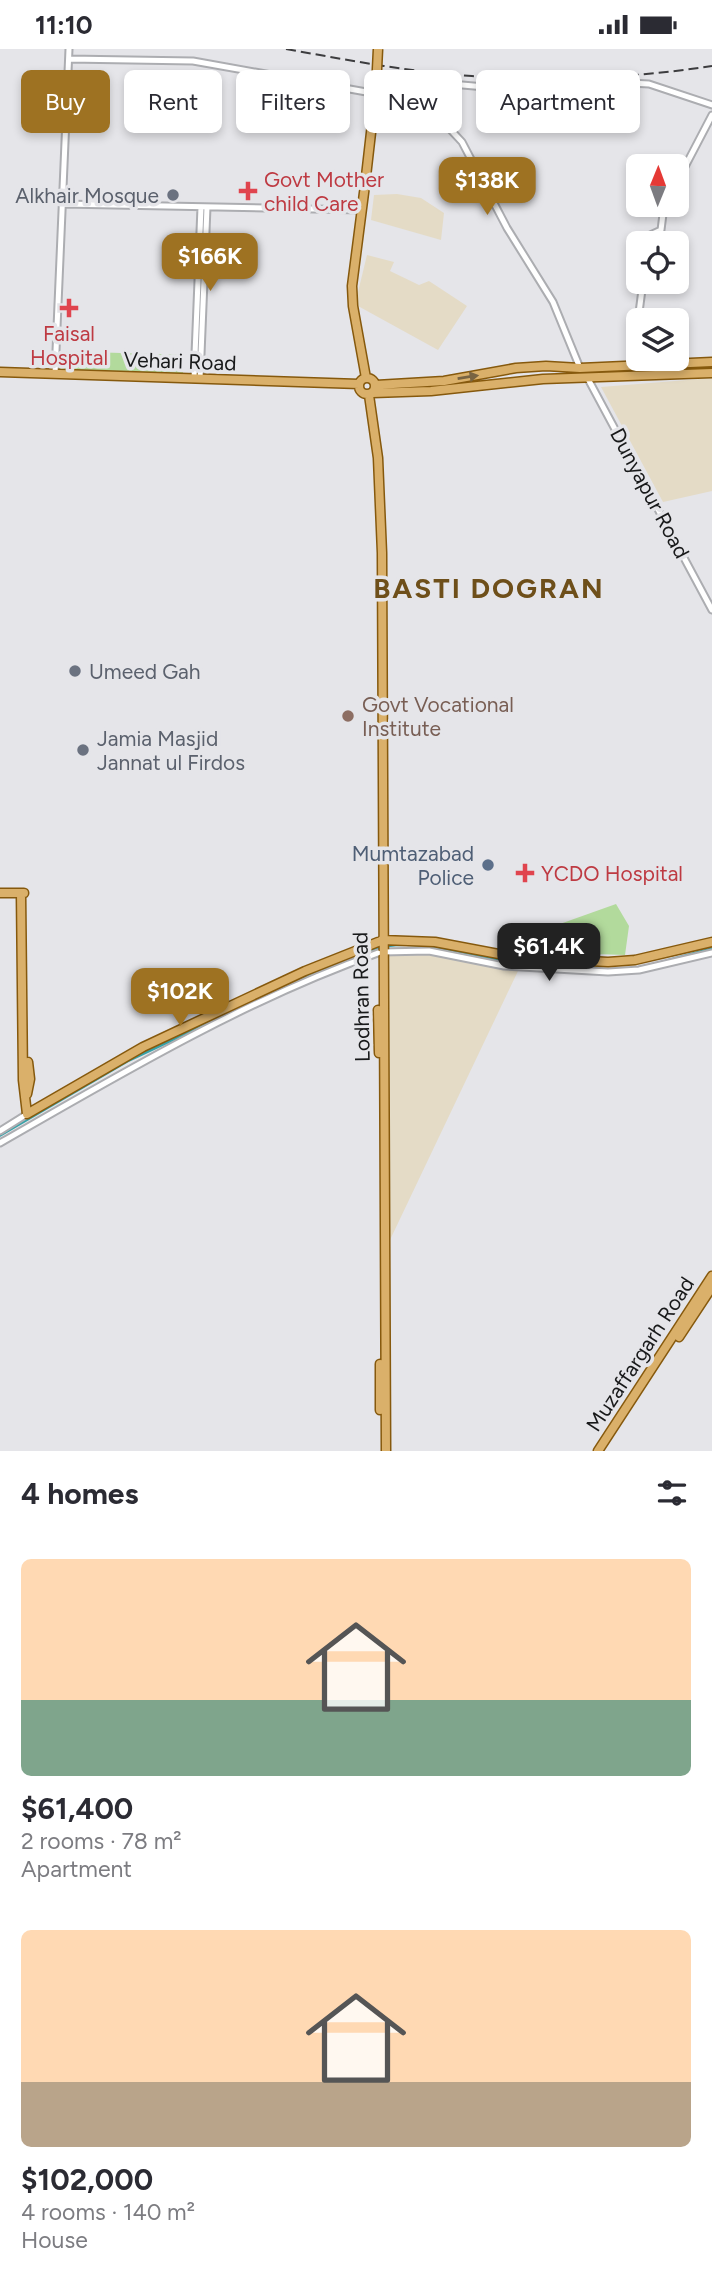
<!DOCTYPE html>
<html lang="en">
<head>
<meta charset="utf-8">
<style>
  body { margin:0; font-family:Figtree,sans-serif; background:#f2f2f3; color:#2b2b33; height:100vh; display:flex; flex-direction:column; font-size:26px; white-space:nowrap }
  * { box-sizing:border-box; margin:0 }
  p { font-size:23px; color:#7c7c81 }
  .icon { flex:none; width:38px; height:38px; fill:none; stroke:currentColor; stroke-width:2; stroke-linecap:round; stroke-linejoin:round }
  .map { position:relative; height:1402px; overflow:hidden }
  .drawer { display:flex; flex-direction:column; background:#fff; flex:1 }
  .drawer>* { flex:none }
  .guide { position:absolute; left:21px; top:21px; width:670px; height:63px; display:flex; gap:14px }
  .needle { width:46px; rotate:1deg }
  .fabs { position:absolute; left:626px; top:105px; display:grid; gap:14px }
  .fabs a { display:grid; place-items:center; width:63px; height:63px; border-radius:10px; background:#fff; box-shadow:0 4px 10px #0003; font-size:35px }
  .price { position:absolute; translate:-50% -60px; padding:0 16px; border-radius:14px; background:#9e7222; color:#fff; font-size:23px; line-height:46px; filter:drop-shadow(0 2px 4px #0008) }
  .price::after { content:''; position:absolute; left:50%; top:42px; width:21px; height:16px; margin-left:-10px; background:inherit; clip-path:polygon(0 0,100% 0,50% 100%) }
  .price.active { background:#222; color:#fff }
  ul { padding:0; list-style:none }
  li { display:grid; align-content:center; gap:14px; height:371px; padding:0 21px }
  li span { display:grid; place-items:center; height:217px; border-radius:10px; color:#555 }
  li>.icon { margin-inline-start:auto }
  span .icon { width:126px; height:126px; fill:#fffc; stroke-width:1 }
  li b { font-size:30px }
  h2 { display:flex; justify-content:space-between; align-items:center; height:84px; padding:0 21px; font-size:30px }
  .chip { padding:0 24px; border-radius:10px; background:#fff; box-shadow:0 4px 10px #0003; font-size:24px; line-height:63px }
  .chip.active { background:#9e7222; color:#fff }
  .status { display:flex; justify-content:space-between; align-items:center; height:49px; padding:0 35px; background:#fff; direction:ltr }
  .status svg { height:19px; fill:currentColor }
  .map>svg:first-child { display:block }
</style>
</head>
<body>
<div class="status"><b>11:10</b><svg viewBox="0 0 49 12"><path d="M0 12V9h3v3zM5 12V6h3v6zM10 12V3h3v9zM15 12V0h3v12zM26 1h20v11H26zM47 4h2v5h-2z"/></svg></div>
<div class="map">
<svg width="712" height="1402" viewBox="0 0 712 1402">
  <rect width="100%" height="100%" fill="#e5e5e9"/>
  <path fill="#e4dbc6" d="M397 145 421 149 444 164 441 191 371 171 374 146Z
    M367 206 394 213 390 222 419 236 429 232 467 257 438 301 358 257V243Z
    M712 329V442L663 453 601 338Z
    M418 904 518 922 389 1193 385 905Z"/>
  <path fill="#b2da9c" d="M59 302 183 306V326L59 323Z
    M616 855 629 877 625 906 535 903 543 881Z"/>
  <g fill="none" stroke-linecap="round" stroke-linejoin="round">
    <path stroke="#37a2a8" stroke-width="3.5" d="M369 901C419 884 474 910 524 916
      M667 912 712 900
      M0 1086 127 1012 342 911"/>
    <g stroke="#acadb1" stroke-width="9">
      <path id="minor" d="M69 10 193 12 372 44
        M381 29 448 78 462 93 507 179 553 253 580 319
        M384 29 529 42H573L630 34 649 35 712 56
        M677 133 712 66
        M63 155 362 161
        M648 194 650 186 661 181 663 165 667 156
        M632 317 643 233
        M55 325 69 0
        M587 328 712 561
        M194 330 201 158
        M200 330 207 158
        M382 903 429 902 504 917 608 923 639 921 712 904
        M0 1082 27 1065
        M0 1094C122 1024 245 951 378 904"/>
    </g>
    <g stroke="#86590d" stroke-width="11">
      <path id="major" d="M365 136 352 237 353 257 366 329
        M0 323 359 335
        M359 337a8 8 0 1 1 16 0a8 8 0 1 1-16 0Z
        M376 336 444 332 516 319 546 317 580 319 712 313
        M373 344 431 342 543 330 712 324
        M369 346 378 409 382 504 386 1402
        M0 844H24
        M21 844 23 1031 27 1065 143 998 305 922 378 893
        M382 891 435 893 515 908 608 913 635 911 712 893
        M378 961 379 1004
        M27 1045 30 1030 28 1013
        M679 1288 712 1238
        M380 1315V1361
        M598 1402 712 1227"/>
    </g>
    <use href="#minor" stroke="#fff" stroke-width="5"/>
    <use href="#major" stroke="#dab06a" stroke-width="8"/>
    <path stroke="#3d3d3f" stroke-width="2" stroke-dasharray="10 5" stroke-linecap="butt" d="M286 0C348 11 409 23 472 27 552 33 632 29 712 17"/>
    <g stroke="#86590d" stroke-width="11" stroke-linecap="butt">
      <path id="major-bridge" d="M365 136 376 40 378 0"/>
    </g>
    <use href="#major-bridge" stroke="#dab06a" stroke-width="8"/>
  </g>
  <defs><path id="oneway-solid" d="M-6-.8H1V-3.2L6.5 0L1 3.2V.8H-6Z" transform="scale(1.75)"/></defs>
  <use fill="#796442" href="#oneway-solid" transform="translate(468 328) rotate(-9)"/>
  <g fill="#e0444e" stroke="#e5e5e9" stroke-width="2.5">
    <path d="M244.5 131.5h7v7h7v7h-7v7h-7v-7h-7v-7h7z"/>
    <path d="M65.5 248.5h7v7h7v7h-7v7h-7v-7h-7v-7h7z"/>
    <path d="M521.5 813.5h7v7h7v7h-7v7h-7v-7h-7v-7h7z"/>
  </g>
  <g fill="#6b7280" stroke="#e5e5e9" stroke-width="2.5">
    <circle cx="173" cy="146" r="7"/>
    <circle cx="75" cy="622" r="7"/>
    <circle cx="83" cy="701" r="7"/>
  </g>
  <circle fill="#8d6e63" stroke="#e5e5e9" stroke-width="2.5" cx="348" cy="667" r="7"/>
  <circle fill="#5c6f8a" stroke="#e5e5e9" stroke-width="2.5" cx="488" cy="816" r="7"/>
  <g text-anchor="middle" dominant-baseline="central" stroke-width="7" stroke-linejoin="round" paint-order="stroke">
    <g font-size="21" fill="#be3a42" stroke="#e5e5e9" text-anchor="start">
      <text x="264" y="130">Govt Mother<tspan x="264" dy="24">child Care</tspan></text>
      <text x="69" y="284" text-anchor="middle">Faisal<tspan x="69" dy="24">Hospital</tspan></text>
      <text x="541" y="824">YCDO Hospital</text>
    </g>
    <g font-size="21" fill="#5b616d" stroke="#e5e5e9" text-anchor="start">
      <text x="159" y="146" text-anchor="end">Alkhair Mosque</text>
      <text x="89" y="622">Umeed Gah</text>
      <text x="97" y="689">Jamia Masjid<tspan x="97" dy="24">Jannat ul Firdos</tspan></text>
    </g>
    <g font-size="21" fill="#18191a" stroke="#e5e5e9">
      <text transform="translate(180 312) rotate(2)">Vehari Road</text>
      <text transform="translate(650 444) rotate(62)">Dunyapur Road</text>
      <text transform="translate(361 948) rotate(-91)">Lodhran Road</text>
      <text transform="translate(640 1305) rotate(-57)">Muzaffargarh Road</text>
    </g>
    <g font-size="21" fill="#785e54" stroke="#e5e5e9" text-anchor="start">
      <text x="362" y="655">Govt Vocational<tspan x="362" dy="24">Institute</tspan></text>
    </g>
    <g font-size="21" fill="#4e5e75" stroke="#e5e5e9" text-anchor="end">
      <text x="474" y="804">Mumtazabad<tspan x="474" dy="24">Police</tspan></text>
    </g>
    <g font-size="28" font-weight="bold" letter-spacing="2" fill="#6e4f1a" stroke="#e5e5e9">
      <text x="489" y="539">BASTI DOGRAN</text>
    </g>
  </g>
</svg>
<div class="fabs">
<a><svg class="needle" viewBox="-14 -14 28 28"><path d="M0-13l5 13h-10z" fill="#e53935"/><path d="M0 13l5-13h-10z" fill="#7c7c81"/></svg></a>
<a><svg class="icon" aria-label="locate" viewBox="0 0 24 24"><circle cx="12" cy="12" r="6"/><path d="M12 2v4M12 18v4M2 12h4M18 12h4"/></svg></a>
<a><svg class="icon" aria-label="layers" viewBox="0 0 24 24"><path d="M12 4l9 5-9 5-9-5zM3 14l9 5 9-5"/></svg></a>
</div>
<b class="price" style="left:487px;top:168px">$138K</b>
<b class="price" style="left:210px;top:244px">$166K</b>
<b class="price active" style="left:549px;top:934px">$61.4K</b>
<b class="price" style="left:180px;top:979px">$102K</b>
<div class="guide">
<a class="chip active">Buy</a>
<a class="chip">Rent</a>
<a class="chip">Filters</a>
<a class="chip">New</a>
<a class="chip">Apartment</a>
</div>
</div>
<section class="drawer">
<h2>4 homes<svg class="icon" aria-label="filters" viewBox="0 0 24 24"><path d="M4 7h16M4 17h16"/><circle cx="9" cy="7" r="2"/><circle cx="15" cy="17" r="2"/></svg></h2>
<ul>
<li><span style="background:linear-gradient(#ffd9b3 65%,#7fa58c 0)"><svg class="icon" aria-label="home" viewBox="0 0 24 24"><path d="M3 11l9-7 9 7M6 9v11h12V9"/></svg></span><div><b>$61,400</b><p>2 rooms · 78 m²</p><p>Apartment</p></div></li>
<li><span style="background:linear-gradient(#ffd9b3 70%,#b9a48a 0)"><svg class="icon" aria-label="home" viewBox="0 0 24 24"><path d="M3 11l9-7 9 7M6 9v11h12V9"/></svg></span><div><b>$102,000</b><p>4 rooms · 140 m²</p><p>House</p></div></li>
</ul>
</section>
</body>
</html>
